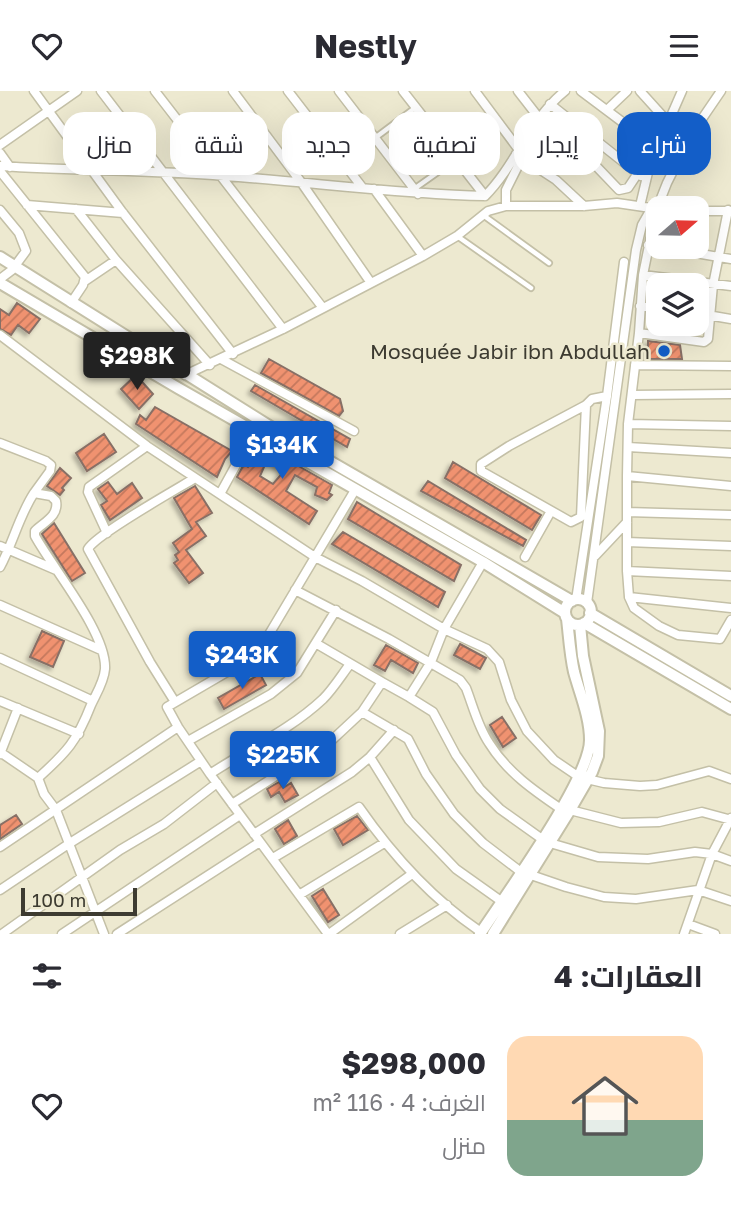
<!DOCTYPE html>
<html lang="ar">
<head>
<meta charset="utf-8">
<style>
  body { margin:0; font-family:"Golos Text",Cairo,sans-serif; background:#f7f7f7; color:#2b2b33; direction:rtl; height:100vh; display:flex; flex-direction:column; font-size:26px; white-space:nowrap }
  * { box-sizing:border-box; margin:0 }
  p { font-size:23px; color:#7c7c81 }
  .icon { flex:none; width:38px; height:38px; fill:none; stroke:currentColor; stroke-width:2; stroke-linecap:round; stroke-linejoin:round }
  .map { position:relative; height:843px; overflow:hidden; direction:ltr }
  .panel { display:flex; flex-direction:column; background:#fff; flex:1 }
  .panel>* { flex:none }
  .guide { position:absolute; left:21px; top:21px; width:690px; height:63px; direction:rtl; display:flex; gap:14px }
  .needle { width:46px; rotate:70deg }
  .controls { position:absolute; left:646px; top:105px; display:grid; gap:14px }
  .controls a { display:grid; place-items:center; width:63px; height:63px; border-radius:14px; background:#fff; box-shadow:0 7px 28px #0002; font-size:35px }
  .scale { position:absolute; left:21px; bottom:18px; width:116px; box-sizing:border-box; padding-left:7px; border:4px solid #3d3b31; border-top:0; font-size:19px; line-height:24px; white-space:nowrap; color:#3d3b31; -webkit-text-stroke:5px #ede9d0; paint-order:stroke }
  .price { position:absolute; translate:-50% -60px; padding:0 16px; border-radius:7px; background:#135ec8; color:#fff; font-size:23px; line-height:46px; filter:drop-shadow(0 2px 4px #0008) }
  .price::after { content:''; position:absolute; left:50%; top:42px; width:21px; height:16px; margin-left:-10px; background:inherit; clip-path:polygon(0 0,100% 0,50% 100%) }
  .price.selected { background:#222; color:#fff }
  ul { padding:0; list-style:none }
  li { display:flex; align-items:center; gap:21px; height:175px; padding:0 28px }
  li span { display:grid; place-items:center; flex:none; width:196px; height:140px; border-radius:21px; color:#555 }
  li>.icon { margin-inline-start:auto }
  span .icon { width:84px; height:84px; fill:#fffc; stroke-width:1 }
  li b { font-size:30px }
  h2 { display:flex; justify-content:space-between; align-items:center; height:84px; padding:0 28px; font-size:30px }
  .chip { padding:0 24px; border-radius:21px; background:#fff; box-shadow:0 7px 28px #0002; font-size:24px; line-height:63px }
  .chip.selected { background:#135ec8; color:#fff }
  header { display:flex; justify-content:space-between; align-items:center; height:91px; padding:0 28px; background:#fff; font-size:32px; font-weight:700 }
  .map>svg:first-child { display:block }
</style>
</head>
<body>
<header><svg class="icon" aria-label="menu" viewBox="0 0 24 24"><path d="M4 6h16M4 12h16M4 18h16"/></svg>Nestly<svg class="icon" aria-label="heart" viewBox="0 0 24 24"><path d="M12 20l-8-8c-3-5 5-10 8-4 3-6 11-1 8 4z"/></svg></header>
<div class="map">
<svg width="731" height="843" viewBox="0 0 731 843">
  <defs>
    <pattern id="building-hatch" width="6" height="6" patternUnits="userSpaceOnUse" patternTransform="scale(1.75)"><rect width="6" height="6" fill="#f09270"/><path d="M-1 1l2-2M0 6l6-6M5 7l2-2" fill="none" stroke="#c4785d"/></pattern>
    <filter id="shadow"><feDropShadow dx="-3" dy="3" stdDeviation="2" flood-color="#0004"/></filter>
  </defs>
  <rect width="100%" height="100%" fill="#ede9d0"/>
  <path fill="url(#building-hatch)" stroke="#876f66" stroke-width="2" fill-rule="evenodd" filter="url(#shadow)" d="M17 212 40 228 29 242 18 234 11 244 0 238V218L9 224Z
    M648 250 680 254 682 268H648Z
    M269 268 340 308 343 320 339 325 261 282Z
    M136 284 153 303 139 318 121 298Z
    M255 294 350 348 347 356 251 300Z
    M155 316 232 360 225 368 217 386 136 333 140 324 146 329Z
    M104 343 116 361 87 380 76 362Z
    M256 351 332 394 329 402 332 404 327 409 315 404 317 396 295 384 286 400 317 420 309 433 237 386 244 373 248 376 258 364 251 360ZM267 369 285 379 273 393 260 385Z
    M453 371 541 424 532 439 445 387Z
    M60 377 71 387 62 397 64 399 60 404 47 395Z
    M428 390 526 449 523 455 421 400Z
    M108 391 117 403 132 392 142 407 110 429 101 414 107 410 98 398Z
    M195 395 212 422 196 431 206 445 186 459 203 482 189 492 174 472 178 469 175 464 179 461 173 452 192 438 174 407Z
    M357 411 461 474 454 490 348 428Z
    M54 432 85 482 72 490 42 443Z
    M343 441 445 501 438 516 332 453Z
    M42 540 64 550 53 576 30 566Z
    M460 553 486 567 480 578 454 564Z
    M386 554 418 572 413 582 391 569 385 580 374 574Z
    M260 583 266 594 224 618 218 607Z
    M502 626 516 647 503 656 490 634Z
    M279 691 283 697 291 692 298 704 285 711 279 701 271 706 267 698Z
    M16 724 22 733 0 748V734Z
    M357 725 368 739 343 754 334 738Z
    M288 729 297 745 284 753 275 738Z
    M323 798 339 824 328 831 312 805Z"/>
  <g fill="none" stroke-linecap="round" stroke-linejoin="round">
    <g stroke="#c4c0a7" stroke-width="8">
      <path id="service" d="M375 47 415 17
        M395 72 435 42
        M414 98 455 69
        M483 124 549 172
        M457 145 531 197"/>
    </g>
    <g stroke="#c4c0a7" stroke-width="11">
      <path id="minor" d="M34 0 123 122 233 263
        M101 0 283 238
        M155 0 323 217
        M233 0 301 91 371 192
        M288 0 362 96
        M339 0 418 103
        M403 0 485 105
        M475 0 519 59
        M518 0 539 27 564 50 597 76 619 99 628 97 638 82
        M581 0 657 57
        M640 0 668 31
        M721 0 691 44 667 92 656 120 643 184 639 242 628 333 627 385V480L629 506 634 517 659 535 678 544 720 548 731 529
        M550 13 641 85
        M607 19 627 0
        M0 54 77 0
        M0 62 10 76
        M516 63 556 89 584 115
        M0 75C75 80 149 79 224 85 311 91 397 103 485 105 516 74 530 28 565 0
        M0 80 85 186 83 194 71 212
        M374 98 423 165
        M27 114 123 122
        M506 115V99L522 67
        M640 115 650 73 682 0
        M76 118 116 169 210 274
        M0 119 19 142 26 160 12 179 0 188
        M696 120H731
        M648 154 731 168
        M643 184 731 195
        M85 190 116 169
        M640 215 658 217
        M696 222 731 228
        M639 242 704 251 708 248 713 194 728 119
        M0 244 147 355 315 466 362 490 444 538 487 558 499 571 511 609 527 640 554 669 579 686
        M221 268 354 340
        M635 274 731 275
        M185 284 283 238 423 165 457 145 488 120 506 115H584L617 112 651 117
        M632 304 731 303
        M586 314 581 426 571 431 481 380V373L509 355 586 314 592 308 607 305
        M628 333 731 335
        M0 352 46 370 51 374 50 380 34 402 51 405 56 410C59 425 44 431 35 440V445C53 478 107 542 105 578 104 591 96 603 91 614 77 650 67 661 38 687L0 661
        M628 356 731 362
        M627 385 731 395
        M220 403 254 341
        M627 421 731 424
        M107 442 88 401 89 396 147 355
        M627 451 731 455
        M0 455 56 479
        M595 465 627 431
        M525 466 551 420
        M483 471 444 538 431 571 409 606 433 621 456 664 480 698 500 718 542 748
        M0 476C13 452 19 425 34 402
        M627 480 731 485
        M295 499 389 548 460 589 466 597C473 615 478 636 489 652 507 681 533 699 561 718
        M629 506 731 517
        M576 509 607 305 624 171
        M587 512 636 159 642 134 654 113
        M0 514 101 559
        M0 567 93 610
        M382 591 409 606
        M0 610 79 643
        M175 611 150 571 88 458C95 444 177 398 195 387
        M362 621 408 648 426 683 454 723 483 752 521 781
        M188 650 271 603 297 582 336 519
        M0 663 18 617
        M370 666 409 729 456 778 501 810
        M210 683C248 658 290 639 323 608 333 598 341 585 350 573
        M38 687 44 703 56 719 104 843
        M587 688 604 692 640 695 657 694 709 680 731 688
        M232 713 332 649 362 621 382 591 317 553
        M570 719 621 732 659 731 702 721 731 729
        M254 743 352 681 370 666 394 639
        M550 752 598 766 648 768 695 761 712 763 731 770
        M0 756 178 636
        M273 767 359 716C393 765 432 808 481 841
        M531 784 566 796 604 806 636 808 698 799 731 810
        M0 799 70 752 201 670
        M299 804 384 752
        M688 833 715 843
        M2 843 120 759 164 733 217 692
        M62 843 240 724
        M117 843 260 751
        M328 843 210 683 178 636 167 616 244 571 268 545 355 399
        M329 843 412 783
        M400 843 447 814
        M684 843 712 763 731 727"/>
    </g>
    <g stroke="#c4c0a7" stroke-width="14">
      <path id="tertiary" d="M0 166 274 338 572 510
        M0 192 178 297 483 471 565 522
        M565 521a13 13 0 1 1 26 0a13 13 0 1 1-26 0Z
        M590 522 731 605
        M584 532 731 618
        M480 843C505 805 590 688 590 649 590 626 580 603 574 581 570 563 569 545 567 528
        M493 843 570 719 592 681 598 665 599 640 583 565 580 534"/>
    </g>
    <use href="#service" stroke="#fff" stroke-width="4.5"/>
    <use href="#minor" stroke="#fff" stroke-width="8"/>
    <use href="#tertiary" stroke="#fff" stroke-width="10"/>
  </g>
  <circle fill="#135ec8" stroke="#ede9d0" stroke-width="2.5" cx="664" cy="260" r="7"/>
  <g text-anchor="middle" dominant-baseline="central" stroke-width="5" stroke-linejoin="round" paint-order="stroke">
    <g font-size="21" fill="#3d3b31" stroke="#ede9d0" text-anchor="end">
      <text x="650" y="260">Mosquée Jabir ibn Abdullah</text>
    </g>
  </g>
</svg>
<div class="controls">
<a><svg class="needle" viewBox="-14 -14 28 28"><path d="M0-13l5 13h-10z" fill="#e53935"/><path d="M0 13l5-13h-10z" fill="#7c7c81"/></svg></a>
<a><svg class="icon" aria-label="layers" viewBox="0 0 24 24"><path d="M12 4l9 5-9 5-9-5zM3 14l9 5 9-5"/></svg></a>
</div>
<div class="scale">100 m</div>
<b class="price selected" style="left:137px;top:301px">$298K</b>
<b class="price" style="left:282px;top:390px">$134K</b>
<b class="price" style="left:242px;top:600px">$243K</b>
<b class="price" style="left:283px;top:700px">$225K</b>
<div class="guide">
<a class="chip selected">شراء</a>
<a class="chip">إيجار</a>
<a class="chip">تصفية</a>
<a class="chip">جديد</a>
<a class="chip">شقة</a>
<a class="chip">منزل</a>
</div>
</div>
<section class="panel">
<h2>العقارات: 4<svg class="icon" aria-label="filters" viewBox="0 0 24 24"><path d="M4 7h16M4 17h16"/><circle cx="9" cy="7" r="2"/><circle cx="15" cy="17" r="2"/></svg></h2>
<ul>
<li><span style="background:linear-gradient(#ffd9b3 60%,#7fa58c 0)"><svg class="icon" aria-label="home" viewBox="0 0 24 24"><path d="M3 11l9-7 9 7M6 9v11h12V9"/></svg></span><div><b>$298,000</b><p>الغرف: 4 · 116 m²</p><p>منزل</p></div><svg class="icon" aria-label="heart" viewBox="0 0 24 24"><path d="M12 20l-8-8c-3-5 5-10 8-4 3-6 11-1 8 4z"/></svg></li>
</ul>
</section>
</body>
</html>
